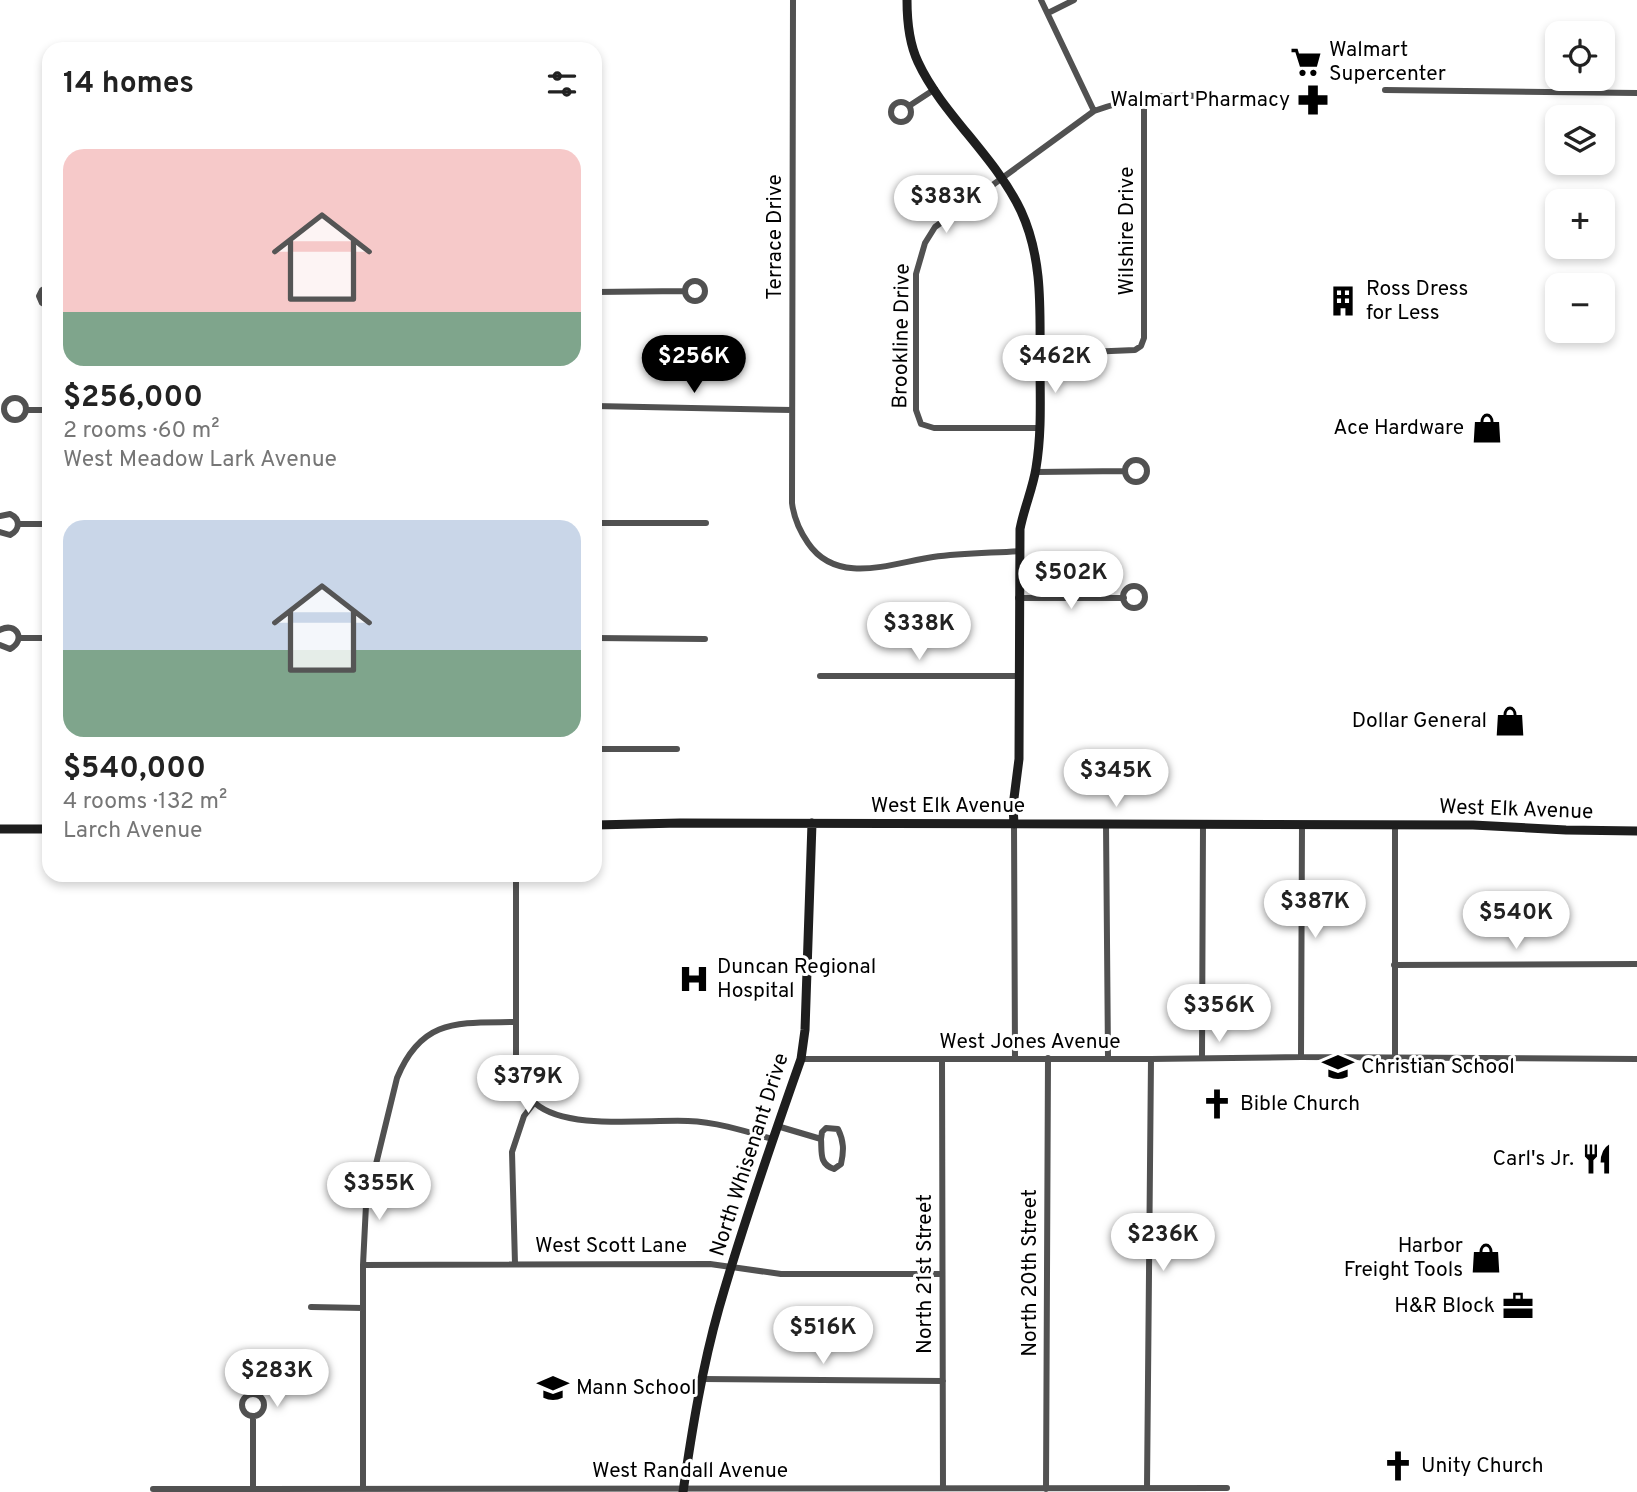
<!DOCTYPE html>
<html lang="en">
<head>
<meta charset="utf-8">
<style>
  body { margin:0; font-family:Overpass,sans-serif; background:#f6f6f6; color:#222; height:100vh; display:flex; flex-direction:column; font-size:26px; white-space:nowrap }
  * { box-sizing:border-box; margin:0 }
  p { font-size:23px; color:#767676 }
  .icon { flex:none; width:38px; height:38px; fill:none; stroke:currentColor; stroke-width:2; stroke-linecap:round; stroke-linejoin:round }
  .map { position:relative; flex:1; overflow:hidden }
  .side { position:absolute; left:42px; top:42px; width:560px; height:840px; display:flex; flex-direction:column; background:#fff; border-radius:21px; box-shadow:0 4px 10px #0003 }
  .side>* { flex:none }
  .controls { position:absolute; left:1545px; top:21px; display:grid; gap:14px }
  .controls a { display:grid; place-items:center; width:70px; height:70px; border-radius:14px; background:#fff; box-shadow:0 4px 10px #0003; font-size:35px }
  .price { position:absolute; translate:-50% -60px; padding:0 16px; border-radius:24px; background:#fff; color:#222; font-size:23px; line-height:46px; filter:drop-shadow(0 2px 4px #0008) }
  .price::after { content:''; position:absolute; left:50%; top:42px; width:21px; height:16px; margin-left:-10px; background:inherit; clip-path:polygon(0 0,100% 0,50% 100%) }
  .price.active { background:#000; color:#fff }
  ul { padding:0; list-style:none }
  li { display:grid; align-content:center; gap:14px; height:371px; padding:0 21px }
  li span { display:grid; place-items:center; height:217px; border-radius:21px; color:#555 }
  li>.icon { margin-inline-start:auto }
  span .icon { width:126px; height:126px; fill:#fffc; stroke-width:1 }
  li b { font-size:30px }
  h2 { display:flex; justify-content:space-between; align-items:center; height:84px; padding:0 21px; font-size:30px }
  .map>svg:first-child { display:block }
</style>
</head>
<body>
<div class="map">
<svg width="1637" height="1492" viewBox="0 0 1637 1492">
  <rect width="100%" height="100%" fill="#fff"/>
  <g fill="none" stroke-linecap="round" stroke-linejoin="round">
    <path stroke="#515151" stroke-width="6" d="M793 0 792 503C794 519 799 530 808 543 837 586 892 563 933 557 962 553 991 553 1020 551
      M1041 0 1094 111
      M1048 13 1074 0
      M1385 90 1637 93
      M891 112a10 10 0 1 1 20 0a10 10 0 1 1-20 0Z
      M909 106 935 89
      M685 291a10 10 0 1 1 20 0a10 10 0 1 1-20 0Z
      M49 286 42 290 39 296 42 303 49 307
      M595 292 685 291
      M1040 354 1135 350 1141 346 1144 338V97
      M4 409a11 11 0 1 1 22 0a11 11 0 1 1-22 0Z
      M595 406 792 410
      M26 410H49
      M1041 428H934L921 424 916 410V274L925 243 935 227 1094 111C1130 98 1162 94 1200 96
      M1125 471a11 11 0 1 1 22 0a11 11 0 1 1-22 0Z
      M1036 472 1125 471
      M0 516 10 514C21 519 20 530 10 535L0 532
      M595 523H706
      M18 524H49
      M1123 597a11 11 0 1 1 22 0a11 11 0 1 1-22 0Z
      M1018 598H1124
      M0 630C16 621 27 640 10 649L0 645
      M19 638H49
      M595 638 705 639
      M820 676H1018
      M595 749H677
      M1014 824 1015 1058
      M1106 824 1108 1058
      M516 875V1059C518 1073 524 1093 535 1103 566 1131 648 1119 688 1121 717 1122 745 1131 772 1139
      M1394 965 1637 964
      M1301 1057 1302 824
      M1202 1058 1203 824
      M1395 1058V825
      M801 1059H1151L1301 1057 1637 1059
      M942 1059 943 1488
      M777 1126 821 1139C822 1153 819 1164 834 1169L841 1164C844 1151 844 1141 838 1129L826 1128 822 1132 821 1139
      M515 1264 512 1152 524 1116 534 1103
      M363 1265 710 1264 781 1274H942
      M311 1307 363 1308
      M702 1379 943 1381
      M242 1405a11 11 0 1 1 22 0a11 11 0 1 1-22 0Z
      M253 1416V1487
      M1147 1487 1151 1059
      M153 1489 1227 1488
      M1046 1489 1048 1058
      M363 1490V1265L366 1205 397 1078C422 1017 459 1023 516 1022"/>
    <path stroke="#1e1e1e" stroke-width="9" d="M907 0C907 21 909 43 918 62 942 114 995 156 1021 211 1043 259 1040 309 1040 362 1040 397 1042 432 1036 468 1033 488 1024 508 1020 529L1019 759 1013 806 1014 824
      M595 825 680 823 1473 825 1566 830 1637 831
      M0 829H49
      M683 1492C692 1430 702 1368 719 1308 743 1224 772 1141 801 1059L805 1030 812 823"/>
  </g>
  <defs>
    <g id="supermarket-bare" transform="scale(2.415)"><path d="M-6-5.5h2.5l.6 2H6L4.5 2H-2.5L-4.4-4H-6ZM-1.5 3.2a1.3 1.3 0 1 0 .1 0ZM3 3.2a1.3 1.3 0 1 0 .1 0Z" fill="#000" stroke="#fff" stroke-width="2.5" paint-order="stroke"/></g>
    <g id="pharmacy-bare" transform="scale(2.415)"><path d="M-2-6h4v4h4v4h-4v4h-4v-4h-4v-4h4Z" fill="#000" stroke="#fff" stroke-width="2.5" paint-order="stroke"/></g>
    <g id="building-bare" transform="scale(2.415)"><path d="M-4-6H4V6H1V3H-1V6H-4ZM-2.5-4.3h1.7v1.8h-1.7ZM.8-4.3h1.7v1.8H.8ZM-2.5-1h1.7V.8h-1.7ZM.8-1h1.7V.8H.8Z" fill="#000" stroke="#fff" stroke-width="2.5" paint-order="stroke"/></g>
    <g id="shop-bare" transform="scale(2.415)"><path d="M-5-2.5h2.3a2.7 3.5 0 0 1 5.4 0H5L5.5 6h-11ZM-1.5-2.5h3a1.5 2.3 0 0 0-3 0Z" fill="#000" stroke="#fff" stroke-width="2.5" paint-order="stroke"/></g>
    <g id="hospital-bare" transform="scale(2.415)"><path d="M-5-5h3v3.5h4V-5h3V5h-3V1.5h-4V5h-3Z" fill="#000" stroke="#fff" stroke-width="2.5" paint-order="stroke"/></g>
    <g id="school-bare" transform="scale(2.415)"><path d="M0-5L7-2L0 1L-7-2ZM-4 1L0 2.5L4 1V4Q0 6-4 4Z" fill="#000" stroke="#fff" stroke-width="2.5" paint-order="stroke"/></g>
    <g id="church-bare" transform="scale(2.415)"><path d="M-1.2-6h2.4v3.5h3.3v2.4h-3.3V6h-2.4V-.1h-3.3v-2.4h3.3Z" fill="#000" stroke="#fff" stroke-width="2.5" paint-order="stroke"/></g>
    <g id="restaurant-bare" transform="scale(2.415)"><path d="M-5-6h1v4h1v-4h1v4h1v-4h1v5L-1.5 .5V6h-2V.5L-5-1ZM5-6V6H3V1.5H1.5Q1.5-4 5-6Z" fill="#000" stroke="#fff" stroke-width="2.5" paint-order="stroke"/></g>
    <g id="office-bare" transform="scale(2.415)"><path d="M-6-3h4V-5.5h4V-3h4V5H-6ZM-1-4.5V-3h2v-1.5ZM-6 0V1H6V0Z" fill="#000" stroke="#fff" stroke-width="2.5" paint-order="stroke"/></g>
  </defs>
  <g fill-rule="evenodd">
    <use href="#supermarket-bare" x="1306" y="62"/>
    <use href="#pharmacy-bare" x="1313" y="100"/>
    <use href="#building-bare" x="1343" y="301"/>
    <use href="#shop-bare" x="1487" y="428"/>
    <use href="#shop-bare" x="1510" y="721"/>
    <use href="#hospital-bare" x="694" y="979"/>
    <use href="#school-bare" x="1338" y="1067"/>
    <use href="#church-bare" x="1217" y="1104"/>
    <use href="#restaurant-bare" x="1597" y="1159"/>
    <use href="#shop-bare" x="1486" y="1258"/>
    <use href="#office-bare" x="1518" y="1306"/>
    <use href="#school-bare" x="553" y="1388"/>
    <use href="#church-bare" x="1398" y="1466"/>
  </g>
  <g text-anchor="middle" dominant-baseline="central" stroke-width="6" stroke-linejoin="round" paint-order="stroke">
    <g font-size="21" fill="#000" stroke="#fff" text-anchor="start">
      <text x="1329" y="50">Walmart<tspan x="1329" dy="24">Supercenter</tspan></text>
      <text x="1290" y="100" text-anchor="end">Walmart Pharmacy</text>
      <text x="1366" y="289">Ross Dress<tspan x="1366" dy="24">for Less</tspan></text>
      <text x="1464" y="428" text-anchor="end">Ace Hardware</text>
      <text x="1487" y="721" text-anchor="end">Dollar General</text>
      <text x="717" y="967">Duncan Regional<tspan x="717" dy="24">Hospital</tspan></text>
      <text x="1361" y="1067">Christian School</text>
      <text x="1240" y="1104">Bible Church</text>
      <text x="1574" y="1159" text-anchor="end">Carl's Jr.</text>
      <text x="1463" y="1246" text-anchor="end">Harbor<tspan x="1463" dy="24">Freight Tools</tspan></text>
      <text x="1495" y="1306" text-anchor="end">H&amp;R Block</text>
      <text x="576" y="1388">Mann School</text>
      <text x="1421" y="1466">Unity Church</text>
    </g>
    <g font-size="21" fill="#000" stroke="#fff">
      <text transform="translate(1127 231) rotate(-90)">Wilshire Drive</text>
      <text transform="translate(775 237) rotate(-90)">Terrace Drive</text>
      <text transform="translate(902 336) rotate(-89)">Brookline Drive</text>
      <text x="948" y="806">West Elk Avenue</text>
      <text transform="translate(1516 810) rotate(2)">West Elk Avenue</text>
      <text x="1030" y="1042">West Jones Avenue</text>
      <text transform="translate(750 1155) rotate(-72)">North Whisenant Drive</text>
      <text x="611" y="1246">West Scott Lane</text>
      <text transform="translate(1030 1273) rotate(-90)">North 20th Street</text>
      <text transform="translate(925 1274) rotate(-90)">North 21st Street</text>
      <text x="690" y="1471">West Randall Avenue</text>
    </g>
  </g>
</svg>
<div class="controls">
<a><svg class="icon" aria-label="locate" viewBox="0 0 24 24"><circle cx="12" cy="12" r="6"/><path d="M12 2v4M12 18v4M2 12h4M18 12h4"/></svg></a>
<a><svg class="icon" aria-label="layers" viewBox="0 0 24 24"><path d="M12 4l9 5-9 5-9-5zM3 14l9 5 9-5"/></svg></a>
<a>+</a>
<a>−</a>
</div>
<b class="price" style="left:946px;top:235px">$383K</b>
<b class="price active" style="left:694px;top:395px">$256K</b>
<b class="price" style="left:1055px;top:395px">$462K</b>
<b class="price" style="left:1071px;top:611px">$502K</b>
<b class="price" style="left:919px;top:662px">$338K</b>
<b class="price" style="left:1116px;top:809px">$345K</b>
<b class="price" style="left:1315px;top:940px">$387K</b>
<b class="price" style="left:1516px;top:951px">$540K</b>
<b class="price" style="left:1219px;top:1044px">$356K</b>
<b class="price" style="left:528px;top:1115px">$379K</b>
<b class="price" style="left:379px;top:1222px">$355K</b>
<b class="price" style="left:1163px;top:1273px">$236K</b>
<b class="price" style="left:823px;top:1366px">$516K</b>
<b class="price" style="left:277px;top:1409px">$283K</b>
<section class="side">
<h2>14 homes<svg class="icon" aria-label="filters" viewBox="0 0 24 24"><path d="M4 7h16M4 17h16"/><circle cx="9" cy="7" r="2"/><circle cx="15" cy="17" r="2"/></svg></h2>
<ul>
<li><span style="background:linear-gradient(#f6c9c9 75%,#7fa58c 0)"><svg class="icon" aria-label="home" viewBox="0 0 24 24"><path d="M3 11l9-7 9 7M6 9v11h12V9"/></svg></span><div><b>$256,000</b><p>2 rooms · 60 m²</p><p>West Meadow Lark Avenue</p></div></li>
<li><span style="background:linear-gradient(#c9d6e8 60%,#7fa58c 0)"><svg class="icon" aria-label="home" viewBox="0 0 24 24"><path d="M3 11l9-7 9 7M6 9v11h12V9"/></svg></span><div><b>$540,000</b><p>4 rooms · 132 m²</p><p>Larch Avenue</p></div></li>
</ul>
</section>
</div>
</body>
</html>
